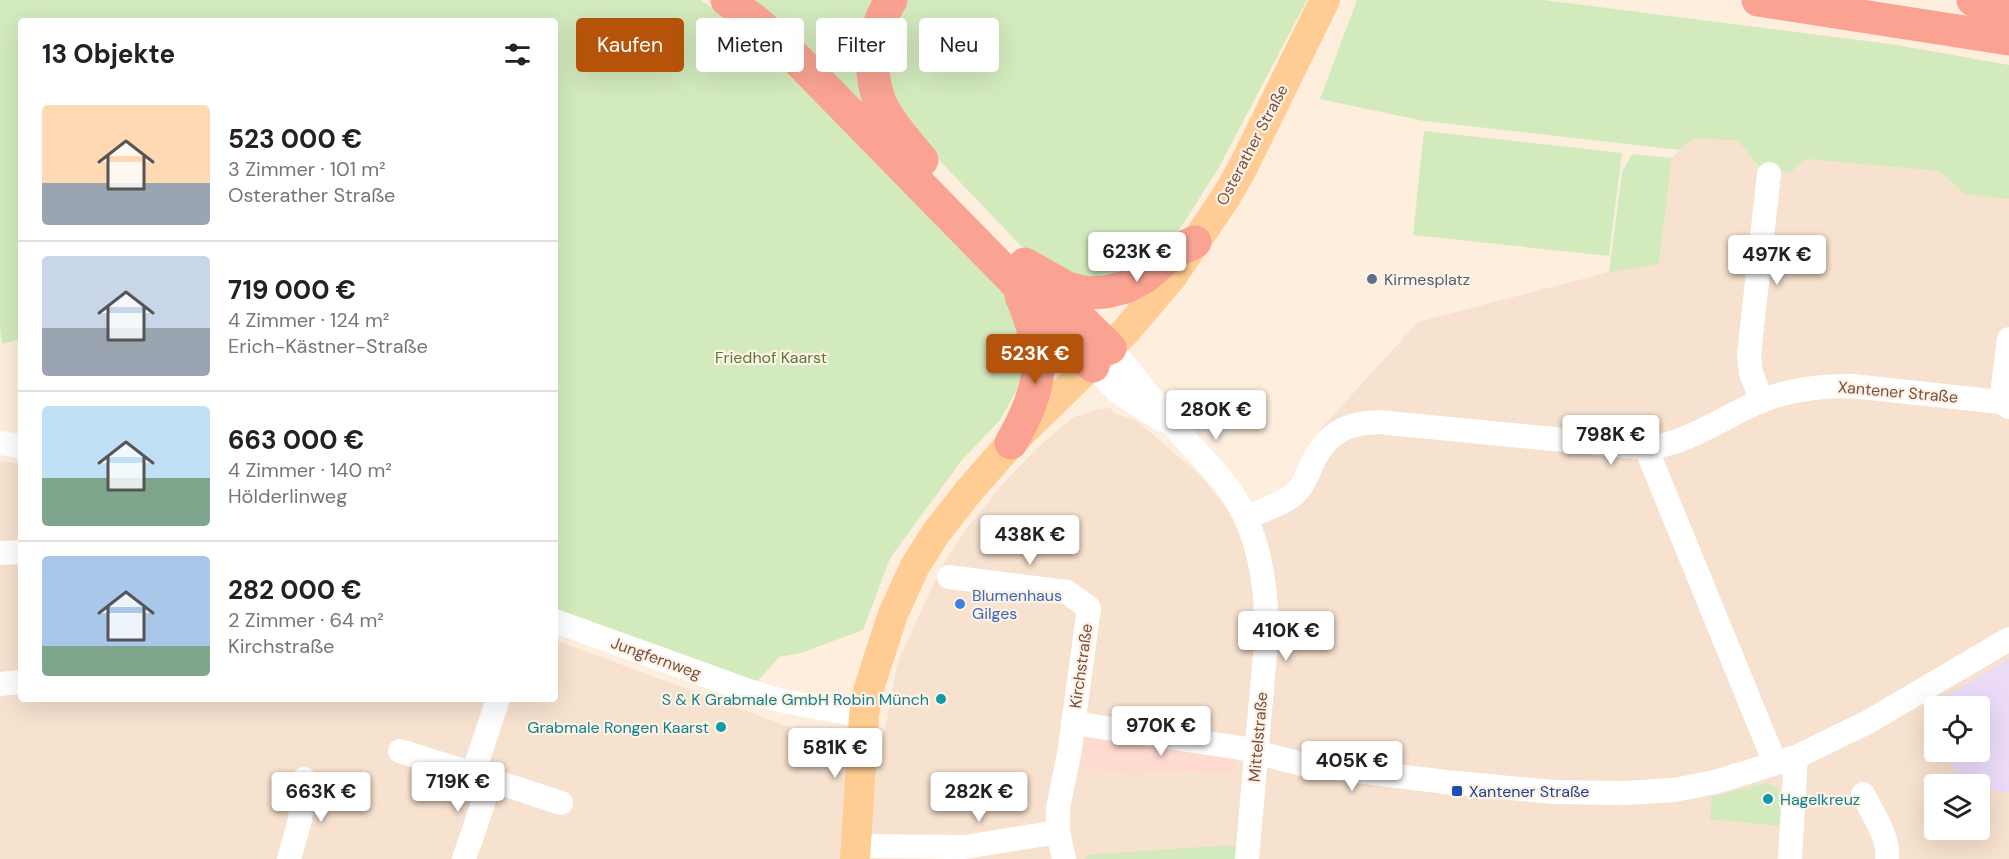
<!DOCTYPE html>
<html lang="de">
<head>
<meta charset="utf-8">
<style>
  body { margin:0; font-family:"DM Sans",sans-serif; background:#f6f6f6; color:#222; height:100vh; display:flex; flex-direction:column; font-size:22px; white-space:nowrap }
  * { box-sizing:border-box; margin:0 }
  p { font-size:20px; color:#767676 }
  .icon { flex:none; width:33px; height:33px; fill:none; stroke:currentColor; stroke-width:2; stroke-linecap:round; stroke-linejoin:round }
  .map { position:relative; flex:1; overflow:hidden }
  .panel { position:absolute; left:18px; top:18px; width:540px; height:684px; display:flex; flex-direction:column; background:#fff; border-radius:6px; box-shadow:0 6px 24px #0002 }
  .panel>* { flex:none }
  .top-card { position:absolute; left:576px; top:18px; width:570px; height:54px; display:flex; gap:12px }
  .tools { position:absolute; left:1924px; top:696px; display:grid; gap:12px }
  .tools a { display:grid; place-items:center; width:66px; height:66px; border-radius:6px; background:#fff; box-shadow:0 6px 24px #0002; font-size:30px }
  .price { position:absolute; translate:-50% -51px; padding:0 14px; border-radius:6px; background:#fff; color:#222; font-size:20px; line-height:39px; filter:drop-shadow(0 2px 3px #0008) }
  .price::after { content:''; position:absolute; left:50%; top:36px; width:18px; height:14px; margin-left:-9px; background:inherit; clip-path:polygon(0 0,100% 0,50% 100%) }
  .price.current { background:#b45309; color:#fff }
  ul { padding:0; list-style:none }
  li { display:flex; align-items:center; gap:18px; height:150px; padding:0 24px }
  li+li { border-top:2px solid #e0e0e0 }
  li span { display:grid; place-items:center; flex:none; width:168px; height:120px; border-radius:6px; color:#555 }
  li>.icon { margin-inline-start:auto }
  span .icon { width:72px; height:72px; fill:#fffc; stroke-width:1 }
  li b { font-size:26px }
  h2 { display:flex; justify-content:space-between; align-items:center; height:72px; padding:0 24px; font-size:26px }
  .tag { padding:0 21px; border-radius:6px; background:#fff; box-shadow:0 6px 24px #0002; font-size:21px; line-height:54px }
  .tag.current { background:#b45309; color:#fff }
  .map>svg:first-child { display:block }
</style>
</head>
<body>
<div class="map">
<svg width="2009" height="859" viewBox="0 0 2009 859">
  <rect width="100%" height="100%" fill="#fdeede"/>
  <path fill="#f7e1cf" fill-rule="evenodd" d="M1692 138 1738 141 1760 168 1805 159 1939 171 1964 194 2009 199V859H0V461L21 464V699H555V640L879 760 898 661 943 564 964 532 1002 485 1038 447 1074 417 1095 410 1110 408 1114 413 1137 421 1202 477 1232 515 1267 500 1298 478 1320 430 1418 322 1609 272 1659 264 1672 158ZM1935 706H1980V752H1935ZM1935 784H1980V830H1935Z"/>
  <path fill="#fedad1" d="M1086 735 1233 759 1238 773 1145 771V774L1082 769Z"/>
  <path fill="#ebdbf9" d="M2009 659V792L1980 788V784H1969L1953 768 1949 752H1980V706H1936L1935 703Z"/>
  <path fill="#d3eabd" d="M0 0H700L747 28 1007 297 1027 358 1018 388 1000 420 962 460 890 558 863 630 801 653 779 657 755 684 555 611V21H21V339L2 344 0 329Z
    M747 0H877L883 128Z
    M904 0H1307L1218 169 1183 224 1154 260 1107 284 1053 272 1021 246 918 138 900 108 884 72 888 28Z
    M1357 0H1544L1897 45 2009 65V199L1964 194 1939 171 1805 159 1791 172 1760 168 1738 141 1693 138 1680 150 1424 121 1320 99Z
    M1424 131 1622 153 1609 256 1413 235Z
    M1632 154 1672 158 1659 264 1609 272 1622 172Z
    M1764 783C1788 785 1781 809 1779 826L1710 819 1712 797Z
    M1217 846H1237V859H1086V855Z"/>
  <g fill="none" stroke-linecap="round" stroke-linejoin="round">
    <path stroke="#fff" stroke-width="24" d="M1110 348C1133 373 1152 400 1174 426 1190 446 1210 464 1225 484 1258 526 1266 579 1267 631L1247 859
      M1093 366 1118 392 1162 420
      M1762 401 1751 373 1749 354 1769 174
      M2001 402 2009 339
      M0 443 21 446
      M1646 448 1775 763
      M1246 517C1261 511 1279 506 1292 496 1306 485 1308 470 1316 456 1331 430 1350 423 1378 422L1646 448C1688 444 1723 417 1761 401 1791 389 1820 386 1852 386L2001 402 2009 407
      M0 553 21 552
      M949 577 1067 592 1089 608 1069 754 1058 808V832L1064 859
      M555 621 752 692 779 700 864 716
      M0 684 21 682
      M498 699 473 774 561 803
      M1073 723 1241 748 1301 764 1446 782 1553 792 1625 793 1674 790 1715 782 1796 757 1868 722 2009 639
      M400 751 473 774
      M1863 794C1872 813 1890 838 1887 859
      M855 846 965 847 1058 832
      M289 859 300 820 304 779
      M464 859 491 780
      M1790 859 1796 757"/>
    <path stroke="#ffcc93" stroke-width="30" d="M855 859 864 716 868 691 893 614 915 566 936 533 968 492 1011 443 1125 332 1171 278 1226 197 1242 169 1325 0"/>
    <path stroke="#faa392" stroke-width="33" d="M727 0 754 20 785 47 1014 281 1093 366
      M891 0C871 32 865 77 885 112 895 129 909 145 922 160
      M1758 0 2009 39
      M1973 0 2009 6
      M1025 264 1067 288 1087 293 1106 292 1126 287 1145 277 1172 253 1195 242
      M1056 295 1110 348
      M1011 443C1043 388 1047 355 1021 296"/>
  </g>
  <circle fill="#5c6f8a" stroke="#fff2e5" stroke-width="2" cx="1372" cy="279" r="6"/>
  <circle fill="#3f7fe0" stroke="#fff2e5" stroke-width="2" cx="960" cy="604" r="6"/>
  <g fill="#0f9aa8" stroke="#fff2e5" stroke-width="2">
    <circle cx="941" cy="699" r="6"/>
    <circle cx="721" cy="727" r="6"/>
    <circle cx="1768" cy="799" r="6"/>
  </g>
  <rect fill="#1a4fb4" stroke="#fff2e5" stroke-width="2" x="1451" y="785" width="12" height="12" rx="3"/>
  <g text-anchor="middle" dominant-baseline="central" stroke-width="4.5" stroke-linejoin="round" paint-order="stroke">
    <g font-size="16" fill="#735146" stroke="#fff2e5">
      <text transform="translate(1252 145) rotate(-62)">Osterather Straße</text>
      <text transform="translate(1898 392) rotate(5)">Xantener Straße</text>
      <text transform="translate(656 658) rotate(20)">Jungfernweg</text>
      <text transform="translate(1081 666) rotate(-82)">Kirchstraße</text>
      <text transform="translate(1258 737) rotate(-85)">Mittelstraße</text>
    </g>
    <g font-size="16" fill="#4e5e75" stroke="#fff2e5" text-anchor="start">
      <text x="1384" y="279">Kirmesplatz</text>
    </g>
    <g font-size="16" fill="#55793d" stroke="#fff2e5">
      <text x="771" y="357">Friedhof Kaarst</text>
    </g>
    <g font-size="16" fill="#366cbe" stroke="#fff2e5" text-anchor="start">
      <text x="972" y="595">Blumenhaus<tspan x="972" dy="18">Gilges</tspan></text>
    </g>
    <g font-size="16" fill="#0d838f" stroke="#fff2e5" text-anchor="end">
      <text x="929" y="699">S &amp; K Grabmale GmbH Robin Münch</text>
      <text x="709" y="727">Grabmale Rongen Kaarst</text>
      <text x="1780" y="799" text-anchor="start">Hagelkreuz</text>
    </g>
    <g font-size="16" fill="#164399" stroke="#fff2e5" text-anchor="start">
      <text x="1469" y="791">Xantener Straße</text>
    </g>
  </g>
</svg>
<div class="tools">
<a><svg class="icon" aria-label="locate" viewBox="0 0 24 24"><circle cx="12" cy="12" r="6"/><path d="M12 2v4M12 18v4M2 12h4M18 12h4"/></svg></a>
<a><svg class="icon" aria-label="layers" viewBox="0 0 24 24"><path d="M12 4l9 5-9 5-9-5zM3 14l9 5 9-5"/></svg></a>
</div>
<b class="price" style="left:1137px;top:283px">623K €</b>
<b class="price" style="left:1777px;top:286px">497K €</b>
<b class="price current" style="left:1035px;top:385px">523K €</b>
<b class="price" style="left:1216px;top:441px">280K €</b>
<b class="price" style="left:1611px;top:466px">798K €</b>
<b class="price" style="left:1030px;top:566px">438K €</b>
<b class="price" style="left:1286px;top:662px">410K €</b>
<b class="price" style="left:1161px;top:757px">970K €</b>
<b class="price" style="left:835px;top:779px">581K €</b>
<b class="price" style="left:1352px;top:792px">405K €</b>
<b class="price" style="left:458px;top:813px">719K €</b>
<b class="price" style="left:321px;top:823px">663K €</b>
<b class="price" style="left:979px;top:823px">282K €</b>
<div class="top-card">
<a class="tag current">Kaufen</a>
<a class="tag">Mieten</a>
<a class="tag">Filter</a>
<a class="tag">Neu</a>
</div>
<section class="panel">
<h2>13 Objekte<svg class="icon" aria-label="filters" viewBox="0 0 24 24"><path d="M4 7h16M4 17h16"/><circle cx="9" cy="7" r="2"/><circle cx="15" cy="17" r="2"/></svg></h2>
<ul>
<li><span style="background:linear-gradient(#ffd9b3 65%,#9aa5b1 0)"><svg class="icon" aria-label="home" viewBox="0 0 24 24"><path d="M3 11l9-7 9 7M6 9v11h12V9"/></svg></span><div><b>523 000 €</b><p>3 Zimmer · 101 m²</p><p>Osterather Straße</p></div></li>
<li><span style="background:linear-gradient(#c9d6e8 60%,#9aa5b1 0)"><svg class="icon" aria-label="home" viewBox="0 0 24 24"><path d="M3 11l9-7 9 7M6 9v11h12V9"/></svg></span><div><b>719 000 €</b><p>4 Zimmer · 124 m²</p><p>Erich-Kästner-Straße</p></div></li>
<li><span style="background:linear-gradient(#bfe0f5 60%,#7fa58c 0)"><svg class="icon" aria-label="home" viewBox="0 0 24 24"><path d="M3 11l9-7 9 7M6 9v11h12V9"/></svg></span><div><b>663 000 €</b><p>4 Zimmer · 140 m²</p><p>Hölderlinweg</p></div></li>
<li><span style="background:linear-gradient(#a9c7e8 75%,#7fa58c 0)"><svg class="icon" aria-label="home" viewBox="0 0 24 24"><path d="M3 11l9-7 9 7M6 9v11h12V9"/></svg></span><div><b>282 000 €</b><p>2 Zimmer · 64 m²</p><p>Kirchstraße</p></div></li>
</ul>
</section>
</div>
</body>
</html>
